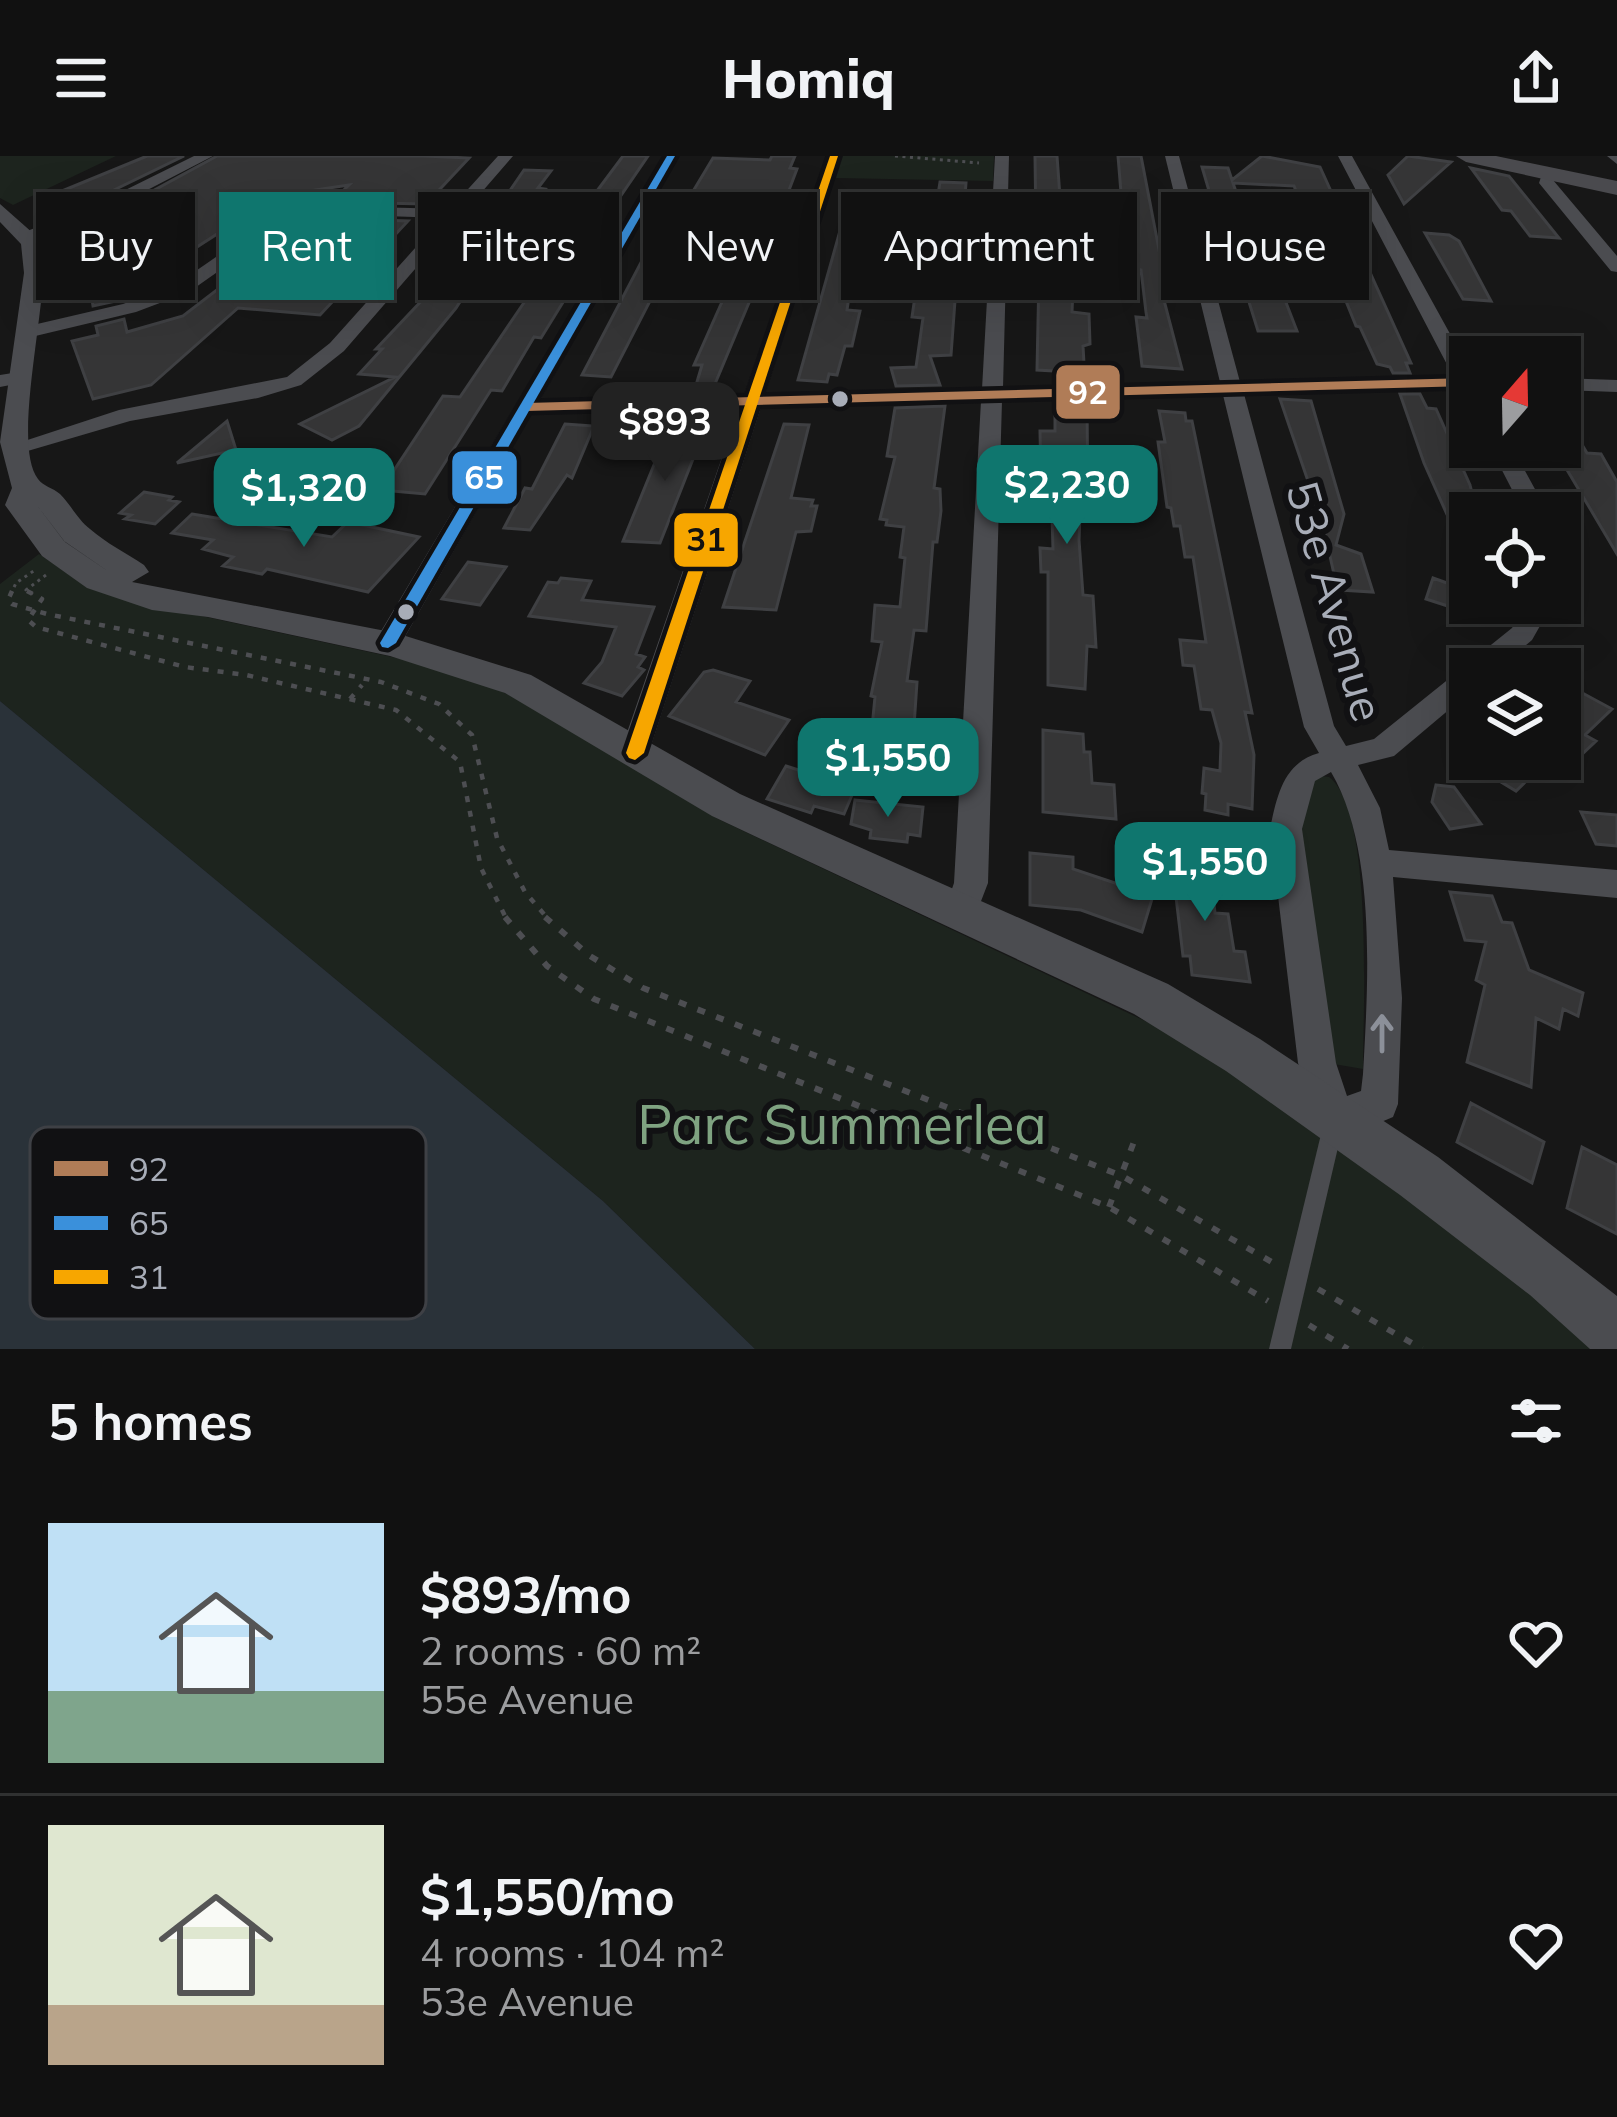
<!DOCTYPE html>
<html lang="en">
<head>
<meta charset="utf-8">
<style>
  body { margin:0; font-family:Mulish,sans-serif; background:#1a1a1a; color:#f1f3f6; height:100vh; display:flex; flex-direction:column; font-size:45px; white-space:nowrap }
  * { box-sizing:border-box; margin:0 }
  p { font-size:39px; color:#9c9d9f }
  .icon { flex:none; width:66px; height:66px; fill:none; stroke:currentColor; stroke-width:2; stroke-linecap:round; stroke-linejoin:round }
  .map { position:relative; height:1193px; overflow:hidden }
  .details { display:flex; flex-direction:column; background:#111; flex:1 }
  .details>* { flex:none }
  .hud { position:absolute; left:36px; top:36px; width:1545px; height:108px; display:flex; gap:24px }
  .needle { width:78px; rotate:20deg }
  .controls { position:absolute; left:1449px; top:180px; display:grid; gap:24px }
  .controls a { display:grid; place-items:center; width:132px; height:132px; border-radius:0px; background:#111; box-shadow:0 12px 48px #0002,0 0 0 3px #303131; font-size:60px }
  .price { position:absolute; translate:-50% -102px; padding:0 27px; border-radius:24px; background:#0f766e; color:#fff; font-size:39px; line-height:78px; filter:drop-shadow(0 3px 6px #0008) }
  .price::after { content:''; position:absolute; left:50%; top:72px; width:36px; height:27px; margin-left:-18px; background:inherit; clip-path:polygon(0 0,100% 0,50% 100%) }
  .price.selected { background:#222; color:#fff }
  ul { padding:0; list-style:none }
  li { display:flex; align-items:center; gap:36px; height:300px; padding:0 48px }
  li+li { border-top:3px solid #303131 }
  li span { display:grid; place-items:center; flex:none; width:336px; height:240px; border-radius:0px; color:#555 }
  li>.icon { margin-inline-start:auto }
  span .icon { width:144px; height:144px; fill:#fffc; stroke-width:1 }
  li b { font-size:51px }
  h2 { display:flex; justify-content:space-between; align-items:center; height:144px; padding:0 48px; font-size:51px }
  .chip { padding:0 42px; border-radius:0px; background:#111; box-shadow:0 12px 48px #0002,0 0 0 3px #303131; font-size:42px; line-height:108px }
  .chip.selected { background:#0f766e; color:#fff }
  header { display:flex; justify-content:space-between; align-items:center; height:156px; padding:0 48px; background:#111; font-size:54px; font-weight:800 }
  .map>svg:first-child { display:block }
</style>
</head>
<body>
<header><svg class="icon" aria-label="menu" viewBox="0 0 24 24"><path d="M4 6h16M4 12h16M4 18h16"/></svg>Homiq<svg class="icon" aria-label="share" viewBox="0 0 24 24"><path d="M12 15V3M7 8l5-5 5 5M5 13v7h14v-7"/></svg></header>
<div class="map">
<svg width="1617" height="1193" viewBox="0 0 1617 1193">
  <rect width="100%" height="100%" fill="#171717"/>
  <path fill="#1d241e" d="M0 0H116L13 49 0 42Z
    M843 0H994L993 25 836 22Z
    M39 398 77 424 146 448 420 507 486 528 532 550 718 663 1164 874 1362 1002 1603 1193H755L603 1045 0 545V428Z
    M1320 620 1329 621C1374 654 1363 856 1363 913L1334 908 1297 676 1314 624Z"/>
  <path fill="#2a3239" d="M0 545 603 1045 755 1193H0Z"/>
  <path fill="#353536" stroke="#3f4043" stroke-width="3" d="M147 0H184L79 51 40 44Z
    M217 0H424L469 2 426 48 331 46 349 29 276 40 166 111 119 105 124 127 117 128 120 144 93 150 91 137 82 139 75 85 126 58 114 56Z
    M623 0H648L581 98 572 114H578L561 143H565L541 182 534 181 502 235 491 234 425 338 381 334 443 240 460 241 540 123H533L544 106 492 103 483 110 456 152 359 270 332 284 300 268 395 221 359 218 382 193H376L426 140 446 108 473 77 480 78 524 14 551 15 538 32 545 33 538 41 591 43Z
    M772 0H795L790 12 797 13 783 50H774L758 99H769L712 235 694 236 702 209H694L729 130 720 129 740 82 695 79 683 103 672 102 611 221 582 219 678 36 692 37 713 2 770 4Z
    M1035 0H1057L1060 41 1075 91 1072 156 1089 158 1090 188 1083 190 1085 225 1054 226V215L1037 214 1040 71H1036Z
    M1118 0H1141L1166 130 1160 129 1182 213 1142 210 1136 161 1147 162 1146 156 1141 114 1127 110Z
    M1262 0 1320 11 1339 53 1315 52 1312 46 1300 45 1294 30 1233 27 1245 62 1238 61 1257 117 1233 116 1202 11 1228 12 1232 24Z
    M1408 0 1451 6 1404 48 1388 19Z
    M1471 12 1509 20 1559 82 1530 80 1511 55 1502 54Z
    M940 26 966 27 964 53 936 51Z
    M847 50 862 54 847 154 860 155 852 190H845L837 219 829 218 827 226 798 224Z
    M312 62 408 65 320 159 238 152 151 229 93 243 72 185 98 179 96 170 124 163 127 176 183 160 235 120 263 106Z
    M1325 69 1349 70 1411 207H1406L1410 217H1393L1390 211 1377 208 1360 171 1356 170 1333 113H1339L1332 98H1338Z
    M1425 77 1449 79 1459 85 1491 145 1463 143Z
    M921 99 958 104 951 199 930 200 940 229 896 230 891 212 916 211 923 162 912 161Z
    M1240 117 1264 118 1268 131H1280L1297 175H1258Z
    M1400 238H1420L1427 252 1436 253 1470 329 1477 357H1470V410L1424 307Z
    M1280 243 1311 245 1344 358 1336 389 1361 398 1373 436 1340 434 1336 427 1323 369Z
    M1087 247 1088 361 1080 360 1079 384 1083 439 1093 440 1096 491 1087 490 1085 533 1048 529V416H1041L1040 392 1053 393 1051 326 1041 325 1040 275H1055V248Z
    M945 250 934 332 940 333 941 355 937 386H933L926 475 914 474 907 525 917 526 912 600H905L904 605 869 602 875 541 871 540 882 486 872 485 875 449 900 451 905 402 900 401 904 371 886 369 887 364 880 363 895 301 887 300 895 252Z
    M1560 252 1587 297 1601 298 1617 326V398L1560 302Z
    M1159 255 1185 257 1186 265H1192L1252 557 1245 556 1254 599 1252 653 1228 648V659L1205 654 1206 638 1202 637 1204 612 1220 615 1221 587 1212 554 1201 553 1194 510 1183 509 1180 484 1206 486 1193 401H1185L1180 370H1174L1171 352 1167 351 1158 286H1165Z
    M227 265 236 294 177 307Z
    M671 267 706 270 660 387 623 385Z
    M565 268 594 270 572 322 567 319 530 374 504 372 525 332 532 333Z
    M784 268 809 269 791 342 813 344 811 350H817L811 375 796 376 776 454 723 451Z
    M144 336 172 341 169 344 179 346 155 368 125 363 131 359 120 357Z
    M192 358 332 381 348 366 419 381 368 436 267 413 262 418 223 410 233 401 203 393 213 384 172 377Z
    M468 406 506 411 480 449 442 443Z
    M561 422 591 425 582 444 654 451 636 498 645 501 638 511 644 514 622 540 584 527 602 506 616 471 529 460 548 426 558 427Z
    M1433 422 1461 432 1454 452 1426 443Z
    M713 514 750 525 736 546 789 564 765 599 669 560 704 516Z
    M1575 533 1612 553 1585 579 1596 585 1560 619V548Z
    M1043 574 1083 578 1084 596H1090L1092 627 1114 629 1116 663 1043 656Z
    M1463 603H1549L1516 635Z
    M786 610 855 632 844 658 814 650 811 657 767 643Z
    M1436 629 1454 631 1481 668 1450 673 1432 646Z
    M855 644 923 651 920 680 908 678 907 686 870 682 871 674 851 668Z
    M1581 656 1617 659V690L1596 688Z
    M1030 697 1073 701V713L1118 728 1123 712 1158 723 1142 776 1081 754 1030 749Z
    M1171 699 1209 704 1215 757 1228 758 1234 795 1245 796 1250 826 1192 819 1190 800H1183Z
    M1450 736 1492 740 1502 766 1512 767 1529 814 1583 837 1578 860 1563 853 1559 873 1536 862 1531 931 1467 906 1485 829 1476 824 1486 786 1465 784Z
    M1471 947 1544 986 1532 1027 1457 986Z
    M1582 991 1617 1009V1078L1567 1052Z"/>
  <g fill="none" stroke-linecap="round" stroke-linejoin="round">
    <path stroke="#4d4e52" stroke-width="3" stroke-dasharray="3 4.5" stroke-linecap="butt" d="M895 0 979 7
      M11 438 16 427 35 414
      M33 438 26 434 46 419"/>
    <path stroke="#4d4e52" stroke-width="4.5" stroke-dasharray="6 9" stroke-linecap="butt" d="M12 435 8 444 12 448 47 458 381 526 439 548 472 579 497 682 525 736 549 764
      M27 435 42 443 28 464 36 471 185 511 246 519 396 554 460 606 481 712 507 764
      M350 543 362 529"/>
    <path stroke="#4d4e52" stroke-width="6" stroke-dasharray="8 12" stroke-linecap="butt" d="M505 761 547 810 594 843 1109 1051 1268 1145
      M545 761 590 800 643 832 1122 1020 1277 1109
      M1109 1051 1135 983
      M1318 1133 1422 1193
      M1309 1169 1348 1193"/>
    <path fill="#4b4c50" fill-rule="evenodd" d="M1333 961 1340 963 1343 970 1291 1193H1269L1323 970 1326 963Z"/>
    <path fill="#4b4c50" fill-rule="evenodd" d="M194 0H213L103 57 27 83 19 78 91 51Z
      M498 0H513L344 195 301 229 258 242 130 265 14 299 3 292 119 254 287 221 330 187 442 62 301 57 189 136 136 156 27 182 17 176 20 172 123 148 177 128 291 49 450 53Z
      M664 0H678L540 244 744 239 827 0H841L765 238 982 233 995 0H1009L1003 232 1220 226 1165 0H1179L1240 226 1453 220 1338 0H1352L1470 214V239L1459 232 1244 238 1334 570 1346 590 1374 583 1512 472 1527 447H1553L1532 484 1498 513H1470V536L1394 600 1358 609 1380 652 1389 694 1617 714V742L1393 721 1402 842 1398 948 1393 961C1371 970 1344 984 1321 975L1298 907 1270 673C1277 640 1283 607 1319 597L1304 571 1223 239 1002 245 988 727 973 766 961 770 949 766 944 756 954 727 981 245 761 251 646 605H624L620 597 739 252 532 257 398 493H378L374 487ZM1331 616C1377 694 1368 830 1363 918L1361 935 1347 940 1336 907 1302 673 1315 625Z
      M1607 0H1617V8Z
      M1543 15H1553V24L1617 100V116L1611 115 1539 27Z
      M19 216 29 222 26 226 0 231V219Z
      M1560 222 1617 224V236L1560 234Z
      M1490 291H1512L1548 357H1524Z"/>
    <path fill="#4b4c50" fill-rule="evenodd" d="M0 48 43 86C51 139 10 287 38 323 43 330 53 332 60 338 71 349 78 364 90 373 106 387 126 397 144 409L149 416 132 426 396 477 531 519 740 638 1168 828 1260 883 1438 1001 1617 1140V1193H1590L1530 1139 1400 1039 1226 915 1134 858 712 660 505 537 390 500 208 461 152 454 87 432 42 400 5 349 12 332 0 286 24 117 21 88 0 66ZM36 348 64 385 112 418 65 386Z"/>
    <path fill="#4a4a4e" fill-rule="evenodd" d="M1456 0H1496L1617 25V39L1466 6Z"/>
    <g stroke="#111113" stroke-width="9">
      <path id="bus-1" d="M1470 222V230L526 255 520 251 526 247Z"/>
    </g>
    <g stroke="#111113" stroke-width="9">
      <path id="bus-2" d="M667 0H675L396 487 388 492 382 491 380 487Z"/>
    </g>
    <g stroke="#111113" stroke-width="9">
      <path id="bus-3" d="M830 0H838L644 597 635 604 629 602 626 597Z"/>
    </g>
    <use href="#bus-1" fill="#b07c57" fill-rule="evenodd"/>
    <use href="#bus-2" fill="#3a90db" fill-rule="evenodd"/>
    <use href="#bus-3" fill="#f7a600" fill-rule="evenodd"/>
  </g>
  <defs><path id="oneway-shaft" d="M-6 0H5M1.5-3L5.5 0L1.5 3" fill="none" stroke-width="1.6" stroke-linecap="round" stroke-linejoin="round" transform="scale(3)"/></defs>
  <use stroke="#8c9099" href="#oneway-shaft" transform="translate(1382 877) rotate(-90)"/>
  <g fill="#a8adb8" stroke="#111113" stroke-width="4.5">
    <circle cx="840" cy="243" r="10"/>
    <circle cx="406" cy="456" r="10"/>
  </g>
  <g text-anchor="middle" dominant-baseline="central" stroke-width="12" stroke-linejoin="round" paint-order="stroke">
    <g font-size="45" fill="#a8adb8" stroke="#111113">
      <text transform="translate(1336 445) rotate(74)">53e Avenue</text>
    </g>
    <g font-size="54" fill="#7fa381" stroke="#111113">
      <text x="842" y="968">Parc Summerlea</text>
    </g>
  </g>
  <rect x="30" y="971" width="396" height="192" rx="18" fill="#111113" stroke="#3e4045" stroke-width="3"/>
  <rect x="54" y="1005" width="54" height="15" fill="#b07c57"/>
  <rect x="54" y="1060" width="54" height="14" fill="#3a90db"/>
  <rect x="54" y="1114" width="54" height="14" fill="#f7a600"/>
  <g font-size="33" fill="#a8adb8">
    <text x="129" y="1025">92</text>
    <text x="129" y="1079">65</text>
    <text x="129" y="1133">31</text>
  </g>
  <g stroke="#111113" stroke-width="4.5">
    <rect x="1054" y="207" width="68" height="58" rx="12" fill="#b07c57"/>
    <rect x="450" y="293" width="69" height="57" rx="12" fill="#3a90db"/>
    <rect x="672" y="355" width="68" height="58" rx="12" fill="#f7a600"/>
  </g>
  <g font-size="33" text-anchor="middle" font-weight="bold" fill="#fff">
    <text x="1088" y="248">92</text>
    <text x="484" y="333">65</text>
  </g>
  <g font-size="33" text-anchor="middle" font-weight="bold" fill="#111">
    <text x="706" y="395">31</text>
  </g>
</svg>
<div class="controls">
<a><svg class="needle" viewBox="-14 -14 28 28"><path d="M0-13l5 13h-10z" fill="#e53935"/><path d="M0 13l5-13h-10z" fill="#9c9d9f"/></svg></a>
<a><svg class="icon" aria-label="locate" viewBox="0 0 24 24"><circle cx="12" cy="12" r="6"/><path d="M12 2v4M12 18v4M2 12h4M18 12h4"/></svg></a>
<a><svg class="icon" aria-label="layers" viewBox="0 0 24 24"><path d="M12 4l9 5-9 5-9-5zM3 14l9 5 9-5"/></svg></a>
</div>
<b class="price selected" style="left:665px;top:328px">$893</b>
<b class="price" style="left:1067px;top:391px">$2,230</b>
<b class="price" style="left:304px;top:394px">$1,320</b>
<b class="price" style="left:888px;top:664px">$1,550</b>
<b class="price" style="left:1205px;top:768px">$1,550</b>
<div class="hud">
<a class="chip">Buy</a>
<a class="chip selected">Rent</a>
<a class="chip">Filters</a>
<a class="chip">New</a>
<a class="chip">Apartment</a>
<a class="chip">House</a>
</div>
</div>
<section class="details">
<h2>5 homes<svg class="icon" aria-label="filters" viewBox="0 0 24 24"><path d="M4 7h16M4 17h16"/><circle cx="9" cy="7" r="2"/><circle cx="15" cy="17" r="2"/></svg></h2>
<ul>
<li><span style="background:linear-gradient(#bfe0f5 70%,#7fa58c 0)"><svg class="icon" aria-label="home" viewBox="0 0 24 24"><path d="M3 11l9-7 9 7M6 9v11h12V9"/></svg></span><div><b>$893/mo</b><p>2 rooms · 60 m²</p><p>55e Avenue</p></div><svg class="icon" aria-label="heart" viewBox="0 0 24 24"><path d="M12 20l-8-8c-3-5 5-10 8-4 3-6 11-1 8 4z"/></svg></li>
<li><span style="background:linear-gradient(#dfe7d0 75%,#b9a48a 0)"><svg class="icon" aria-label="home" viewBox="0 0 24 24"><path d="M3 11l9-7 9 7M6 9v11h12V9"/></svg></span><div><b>$1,550/mo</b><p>4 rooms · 104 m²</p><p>53e Avenue</p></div><svg class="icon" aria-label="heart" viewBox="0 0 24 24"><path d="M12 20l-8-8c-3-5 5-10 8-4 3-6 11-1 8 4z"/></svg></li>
</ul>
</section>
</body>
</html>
